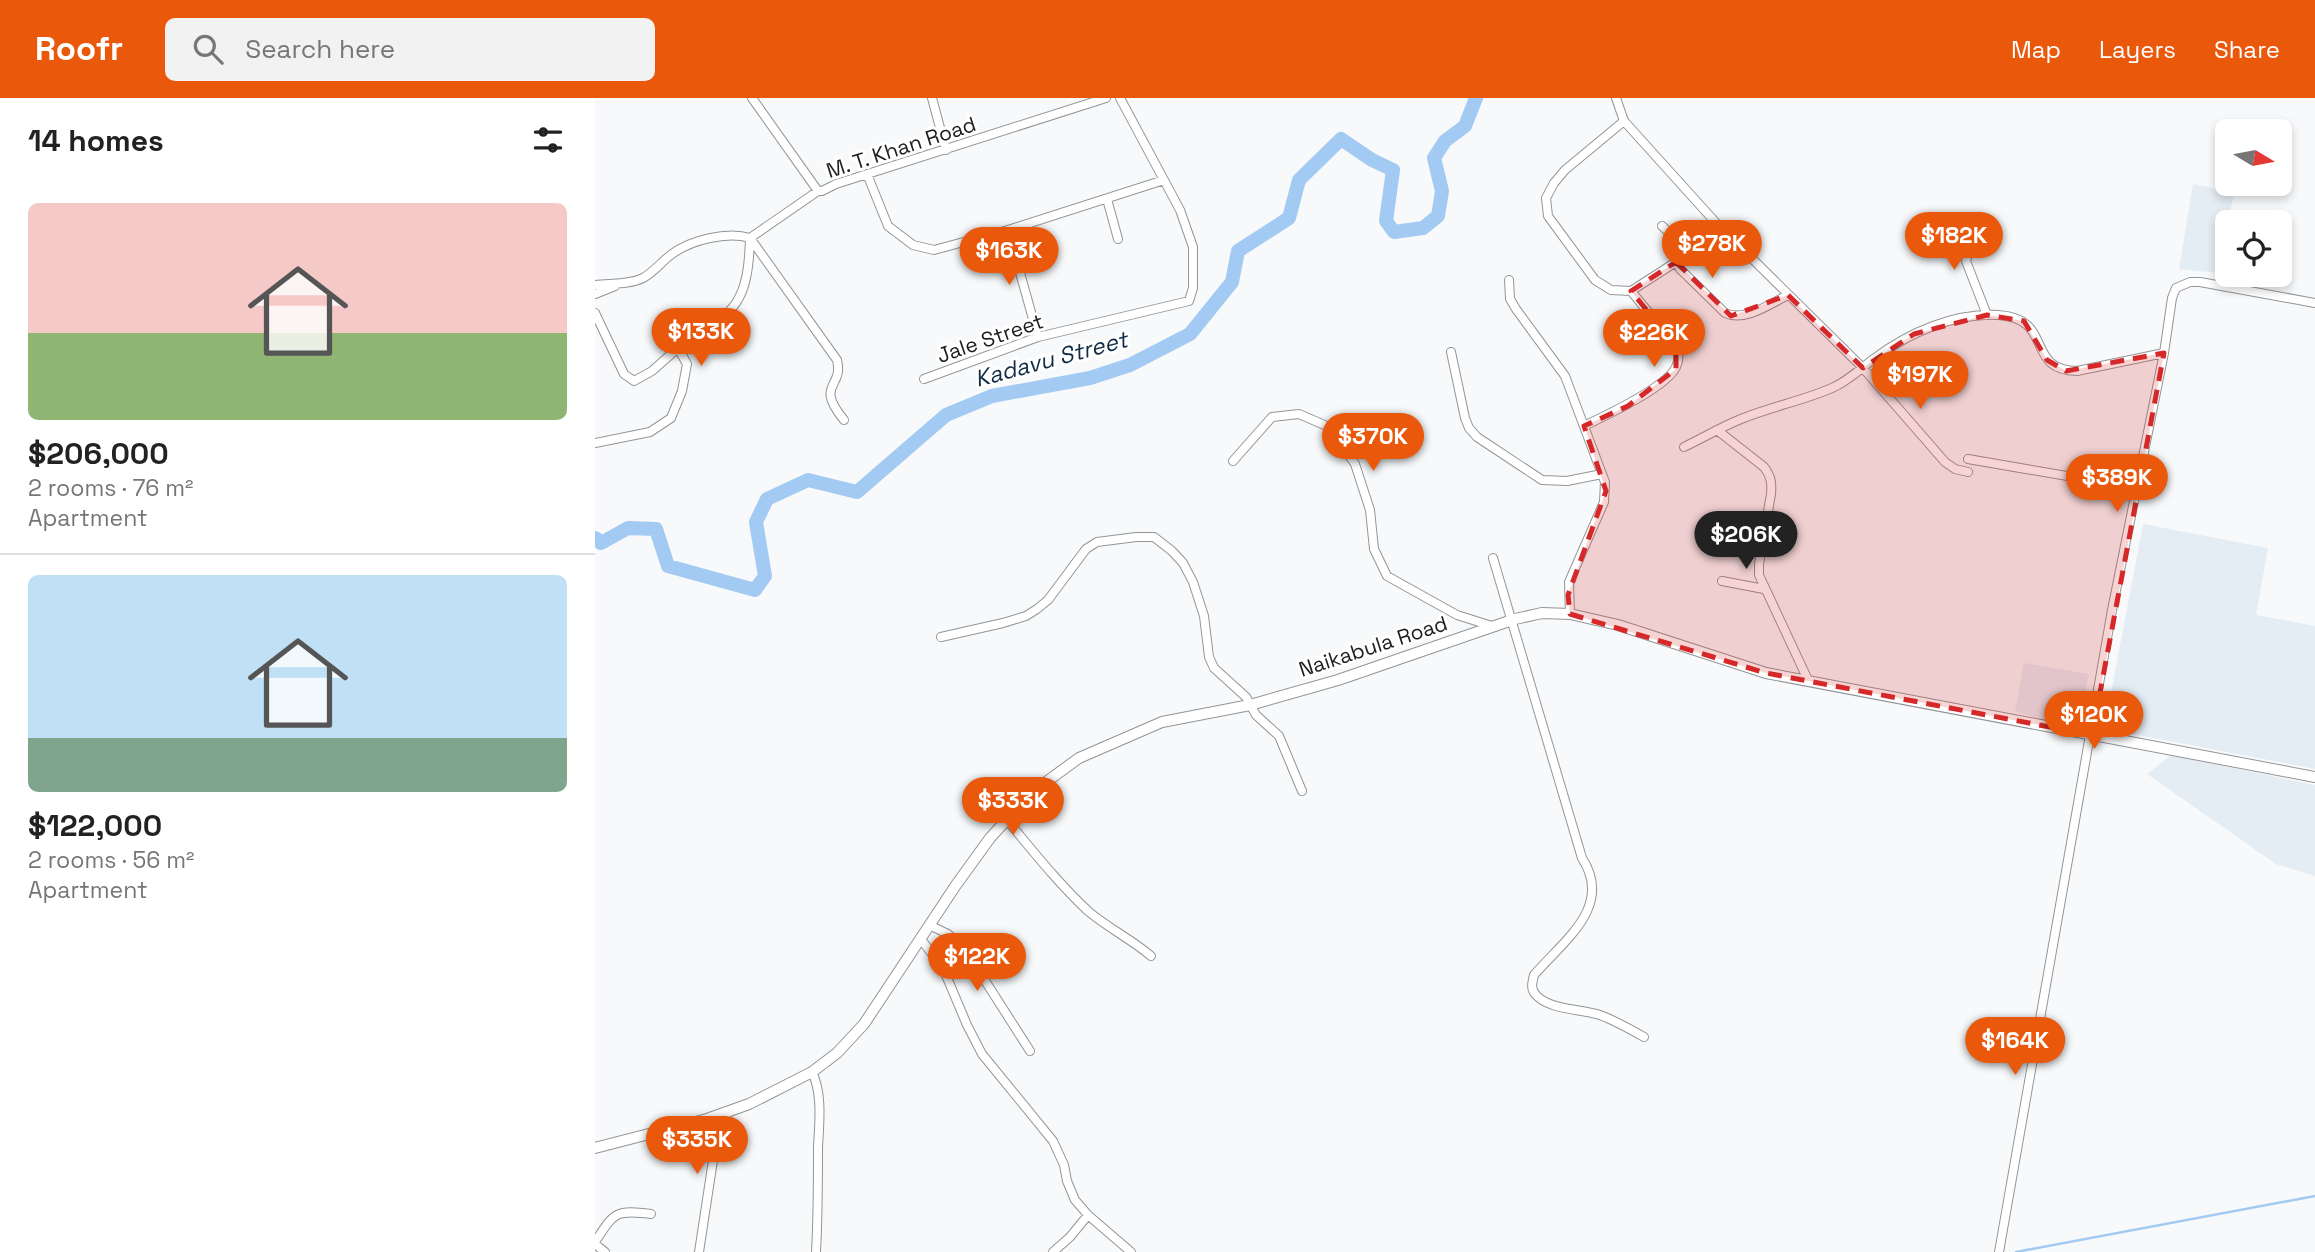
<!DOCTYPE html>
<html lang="en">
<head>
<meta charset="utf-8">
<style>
  body { margin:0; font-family:"Space Grotesk",sans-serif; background:#f2f2f2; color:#222; height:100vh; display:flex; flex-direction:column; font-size:26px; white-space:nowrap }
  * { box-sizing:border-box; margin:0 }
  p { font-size:23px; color:#767676 }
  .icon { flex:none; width:38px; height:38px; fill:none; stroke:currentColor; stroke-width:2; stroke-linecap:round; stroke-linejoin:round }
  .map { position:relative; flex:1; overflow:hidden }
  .sheet { display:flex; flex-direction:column; background:#fff; width:595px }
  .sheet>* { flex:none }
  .needle { width:46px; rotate:100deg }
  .tools { position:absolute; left:1620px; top:21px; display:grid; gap:14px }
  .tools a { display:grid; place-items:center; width:77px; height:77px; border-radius:10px; background:#fff; box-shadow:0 4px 10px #0003; font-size:35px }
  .price { position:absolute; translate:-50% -60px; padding:0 16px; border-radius:24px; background:#ea580c; color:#fff; font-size:23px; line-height:46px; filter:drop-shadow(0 2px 4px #0008) }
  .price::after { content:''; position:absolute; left:50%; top:42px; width:21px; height:16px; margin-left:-10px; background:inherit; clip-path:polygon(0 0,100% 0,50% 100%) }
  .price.current { background:#222; color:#fff }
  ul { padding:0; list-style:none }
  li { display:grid; align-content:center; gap:14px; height:371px; padding:0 28px }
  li+li { border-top:2px solid #e0e0e0 }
  li span { display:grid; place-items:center; height:217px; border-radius:10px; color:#555 }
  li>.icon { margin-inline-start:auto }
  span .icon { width:126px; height:126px; fill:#fffc; stroke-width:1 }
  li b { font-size:30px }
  h2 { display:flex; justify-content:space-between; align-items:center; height:84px; padding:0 28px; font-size:30px }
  header { display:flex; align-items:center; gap:42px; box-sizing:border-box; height:98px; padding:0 35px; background:#ea580c; color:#fff }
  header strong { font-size:33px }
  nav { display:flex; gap:38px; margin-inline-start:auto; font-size:24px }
  .search { width:490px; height:63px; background:#f2f2f2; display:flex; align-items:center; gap:18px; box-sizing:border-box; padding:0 24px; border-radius:10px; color:#767676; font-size:26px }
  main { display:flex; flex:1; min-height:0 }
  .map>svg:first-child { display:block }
</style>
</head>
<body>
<header>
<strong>Roofr</strong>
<div class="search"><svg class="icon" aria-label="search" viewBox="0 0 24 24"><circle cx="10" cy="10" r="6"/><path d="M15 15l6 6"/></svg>Search here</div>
<nav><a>Map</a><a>Layers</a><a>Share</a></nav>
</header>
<main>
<section class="sheet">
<h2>14 homes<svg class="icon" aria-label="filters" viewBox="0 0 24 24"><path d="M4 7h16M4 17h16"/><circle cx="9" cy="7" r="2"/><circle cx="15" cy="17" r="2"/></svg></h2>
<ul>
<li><span style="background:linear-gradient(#f6c9c9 60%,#8fb573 0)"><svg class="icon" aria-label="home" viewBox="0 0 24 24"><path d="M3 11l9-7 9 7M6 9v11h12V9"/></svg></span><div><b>$206,000</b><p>2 rooms · 76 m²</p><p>Apartment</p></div></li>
<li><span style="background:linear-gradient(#bfe0f5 75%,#7fa58c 0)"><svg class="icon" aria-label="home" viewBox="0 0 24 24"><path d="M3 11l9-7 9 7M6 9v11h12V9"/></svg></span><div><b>$122,000</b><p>2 rooms · 56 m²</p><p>Apartment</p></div></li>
</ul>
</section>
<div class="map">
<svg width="1720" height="1154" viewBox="0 0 1720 1154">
  <rect width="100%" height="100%" fill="#f7f9fb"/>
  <path fill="#e4edf4" d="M1598 86 1639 94 1624 175 1584 171Z
    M1548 426 1673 450 1661 517 1720 528V671L1517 632 1510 627Z
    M1429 565 1494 576 1480 634 1420 613Z
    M1576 657 1720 687V778L1681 766 1552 676Z"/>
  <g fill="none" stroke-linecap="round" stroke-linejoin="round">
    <path stroke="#a3caf2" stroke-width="2.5" d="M1421 1154 1720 1098"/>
    <path stroke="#a3caf2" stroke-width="14" d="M0 440 6 445 33 430 61 431 73 468 160 492 170 478 161 424 172 401 213 382 262 394 351 317 397 298 495 280 535 267 595 236 637 184 643 153 694 120 704 82 746 41 777 62 798 72 791 123 799 134 828 130 843 118 847 93 839 60 850 43 870 28 881 0"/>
    <g stroke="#929597" stroke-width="10">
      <path id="minor" d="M157 0 223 93
        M337 0 351 52
        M1021 0 1029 23
        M272 76 293 128 318 147 339 152 413 132 569 82
        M512 101 523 141
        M1067 128 1079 139 1081 164 1085 171 1130 215C1150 224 1175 206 1193 197
        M413 132 443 239
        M1386 139 1375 149 1371 163 1392 217
        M1081 164 1036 193 1016 192 1000 182 953 118 951 100 959 85 970 72 1029 23 1122 126 1268 270 1350 364 1360 371 1373 374
        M914 182 915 201 921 211 970 278 1010 384 1009 404 974 484 975 516
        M0 187C15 185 34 187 48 180 59 174 67 163 77 156 96 142 132 133 155 140L242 262C249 291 219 285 249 322
        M0 196 20 188
        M0 215 29 276 39 283 57 273 83 250
        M856 254 870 320 874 330 882 339 947 382 972 383 1007 376
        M329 281 443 239 594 203 598 190V149L585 112 525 0
        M989 328C1010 318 1072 289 1081 269 1085 261 1084 255 1081 248L1036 193
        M1122 332 1169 369C1176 378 1177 385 1176 396L1164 466V477L1213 582
        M0 345 55 334 76 320 87 293 92 266 83 250C138 214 153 210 155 140L223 93H227L241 86 511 0
        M1089 349C1108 340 1126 329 1146 321 1175 309 1207 303 1237 290 1253 283 1265 271 1280 260 1315 234 1359 215 1403 217 1460 220 1429 272 1482 273L1569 255
        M1373 361 1542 390
        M638 363 677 319 704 316 734 329 760 366 775 412 779 451 792 478 862 517 900 529
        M898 460 987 760C1019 809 968 843 939 877 937 885 935 892 942 898 956 912 986 911 1005 917 1021 923 1035 931 1049 939
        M1127 483 1169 491
        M346 539 408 525 431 518 442 511 453 502 491 451 502 444 541 439H559L577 453 588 465 598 484 609 518 614 559 619 570 651 599 661 617 684 638 707 693
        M412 722C438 753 463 785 493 813 513 830 536 841 556 858
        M334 827 353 836 373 856 435 953
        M325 840 348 870 372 927 387 956 458 1043 469 1067 472 1083 480 1102 493 1117 536 1154
        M217 974C228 996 224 1027 223 1050 223 1085 223 1119 221 1154
        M0 1144C19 1115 20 1111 56 1116
        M0 1146 10 1154
        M104 1154 122 1036 134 1013
        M458 1154 475 1139 493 1117
        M1404 1154 1517 512 1569 255 1577 200 1581 190 1595 184H1605L1720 205"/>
    </g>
    <g stroke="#929597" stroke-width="12">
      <path id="tertiary" d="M0 1050 112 1021 154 1006 217 974 242 955 269 926 361 787 395 740 436 695 484 660 567 624 655 607 743 582 920 521 947 515 975 516 1023 527 1171 575 1720 679"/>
    </g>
    <use href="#minor" stroke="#fff" stroke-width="8"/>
    <use href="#tertiary" stroke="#fff" stroke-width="10"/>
  </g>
  <path fill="#d62828" fill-opacity="0.2" stroke="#d62828" stroke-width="5" stroke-dasharray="14 9" stroke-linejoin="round" d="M1081 164 1136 218 1193 197 1268 270 1319 236 1392 217 1429 223 1452 262 1471 273 1569 255 1497 637 1171 575 975 516 973 497 1011 393 989 328 1033 308 1081 271V248L1036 193Z"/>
  <g text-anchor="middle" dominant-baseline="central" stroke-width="6" stroke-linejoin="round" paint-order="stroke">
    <g font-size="21" fill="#1c1d1d" stroke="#fff">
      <text transform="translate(306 49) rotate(-18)">M. T. Khan Road</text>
      <text transform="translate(395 240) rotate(-19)">Jale Street</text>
      <text transform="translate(778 548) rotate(-18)">Naikabula Road</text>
    </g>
    <g font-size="23" font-style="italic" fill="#112c46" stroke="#fff">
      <text transform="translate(456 261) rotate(-15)">Kadavu Street</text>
    </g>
  </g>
</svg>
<div class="tools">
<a><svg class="needle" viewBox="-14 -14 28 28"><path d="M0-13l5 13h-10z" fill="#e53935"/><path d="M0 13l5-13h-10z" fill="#767676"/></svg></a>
<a><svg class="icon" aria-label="locate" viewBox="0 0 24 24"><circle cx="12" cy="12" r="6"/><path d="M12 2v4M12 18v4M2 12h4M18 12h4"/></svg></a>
</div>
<b class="price" style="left:1359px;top:174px">$182K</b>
<b class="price" style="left:1117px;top:182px">$278K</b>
<b class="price" style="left:414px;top:189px">$163K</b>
<b class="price" style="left:106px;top:270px">$133K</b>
<b class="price" style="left:1059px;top:271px">$226K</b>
<b class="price" style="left:1325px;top:313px">$197K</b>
<b class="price" style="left:778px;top:375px">$370K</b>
<b class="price" style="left:1522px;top:416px">$389K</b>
<b class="price current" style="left:1151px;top:473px">$206K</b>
<b class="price" style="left:1499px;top:653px">$120K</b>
<b class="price" style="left:418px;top:739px">$333K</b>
<b class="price" style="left:382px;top:895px">$122K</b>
<b class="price" style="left:1420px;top:979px">$164K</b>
<b class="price" style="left:102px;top:1078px">$335K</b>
</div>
</main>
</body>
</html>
